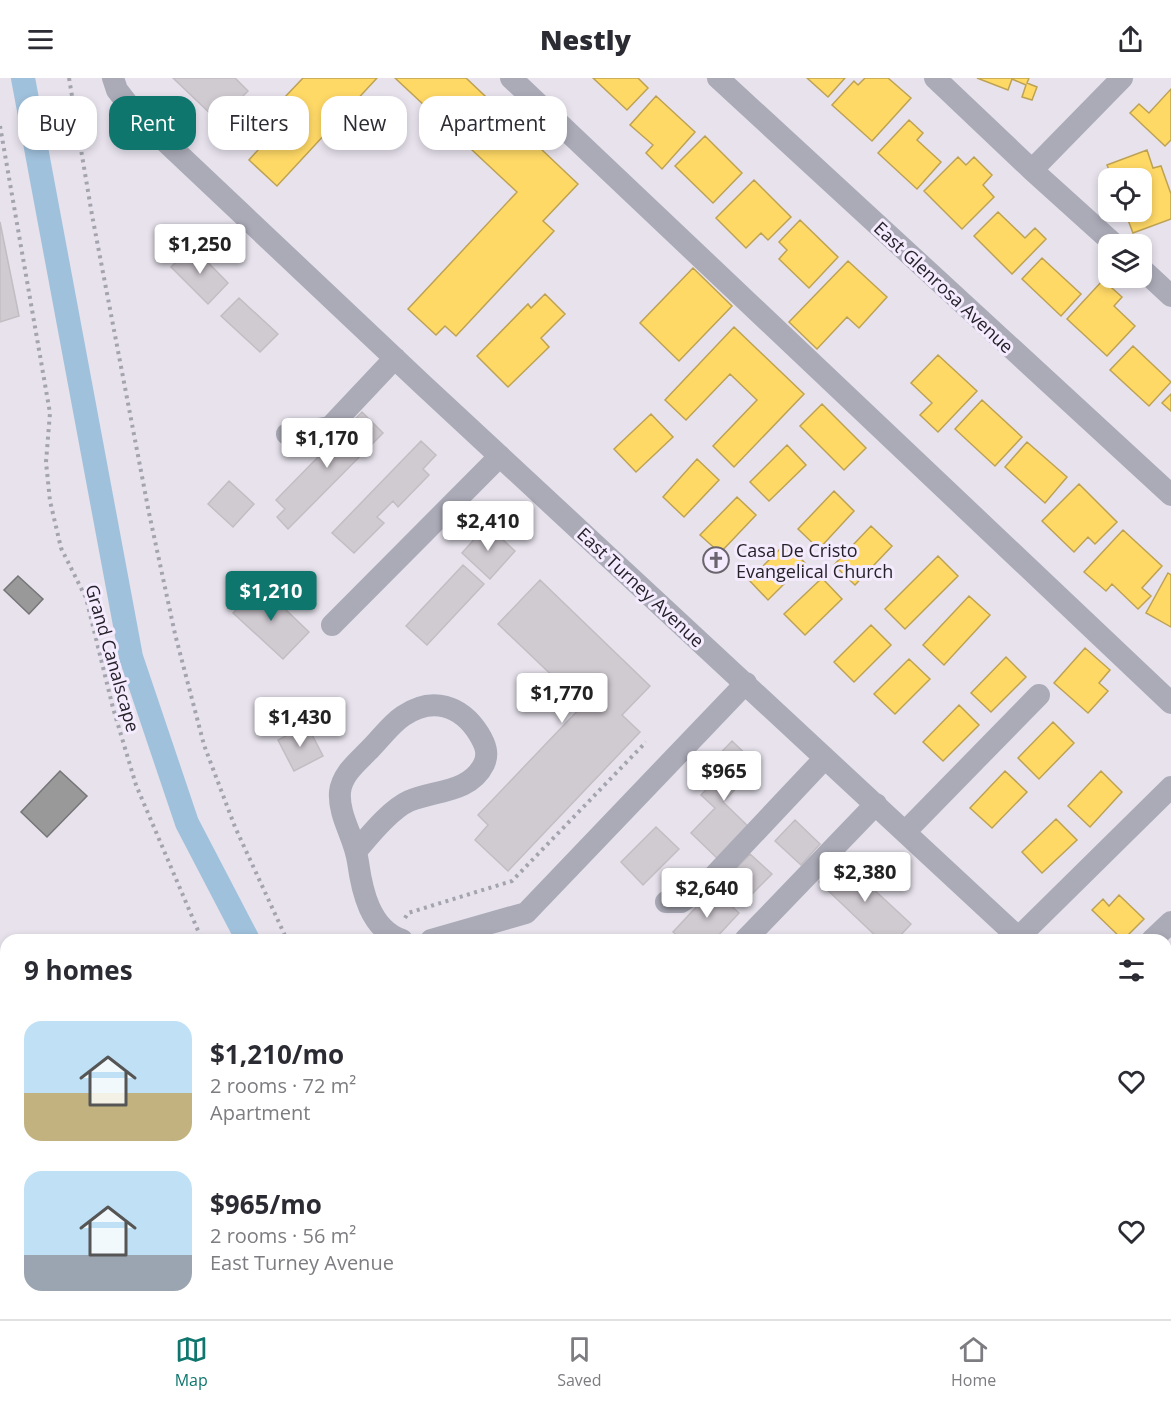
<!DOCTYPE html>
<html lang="en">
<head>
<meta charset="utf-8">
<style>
  body { margin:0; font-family:"Open Sans",sans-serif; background:#f2f2f3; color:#2b2b33; height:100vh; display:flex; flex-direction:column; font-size:22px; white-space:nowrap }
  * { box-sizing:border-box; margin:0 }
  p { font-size:20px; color:#7c7c81 }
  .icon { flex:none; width:33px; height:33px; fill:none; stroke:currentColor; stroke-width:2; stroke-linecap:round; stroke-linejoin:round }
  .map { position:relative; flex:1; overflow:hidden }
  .sheet { position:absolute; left:0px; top:856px; width:1172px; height:386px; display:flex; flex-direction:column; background:#fff; border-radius:18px 18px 0 0; box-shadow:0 3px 9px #0003 }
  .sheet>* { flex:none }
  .banner { position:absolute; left:18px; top:18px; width:600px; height:54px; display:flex; gap:12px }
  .buttons { position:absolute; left:1098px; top:90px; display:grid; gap:12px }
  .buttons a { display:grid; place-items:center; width:54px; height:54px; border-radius:12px; background:#fff; box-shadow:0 3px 9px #0003; font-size:30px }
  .price { position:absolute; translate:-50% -51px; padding:0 14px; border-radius:6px; background:#fff; color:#222; font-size:20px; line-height:39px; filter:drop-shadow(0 2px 3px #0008) }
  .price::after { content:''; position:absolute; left:50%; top:36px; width:18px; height:14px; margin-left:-9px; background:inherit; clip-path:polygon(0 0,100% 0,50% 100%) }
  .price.active { background:#0f766e; color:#fff }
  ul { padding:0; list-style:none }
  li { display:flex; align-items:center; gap:18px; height:150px; padding:0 24px }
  li span { display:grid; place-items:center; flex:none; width:168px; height:120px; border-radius:18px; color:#555 }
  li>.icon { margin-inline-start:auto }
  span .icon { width:72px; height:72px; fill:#fffc; stroke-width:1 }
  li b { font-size:26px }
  h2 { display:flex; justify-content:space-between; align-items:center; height:72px; padding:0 24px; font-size:26px }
  .pill { padding:0 21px; border-radius:18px; background:#fff; box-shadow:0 3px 9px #0003; font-size:21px; line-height:54px }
  .pill.active { background:#0f766e; color:#fff }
  header { display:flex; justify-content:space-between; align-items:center; height:78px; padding:0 24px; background:#fff; font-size:27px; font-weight:800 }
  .tab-bar { display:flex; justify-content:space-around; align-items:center; height:84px; border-top:2px solid #e1e1e2; background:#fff; font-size:16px; color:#7c7c81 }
  .tab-bar a { display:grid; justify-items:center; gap:3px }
  .tab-bar .active { color:#0f766e }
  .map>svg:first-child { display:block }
</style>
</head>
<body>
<header><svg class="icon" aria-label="menu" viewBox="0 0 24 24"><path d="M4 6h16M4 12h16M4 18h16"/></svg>Nestly<svg class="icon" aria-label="share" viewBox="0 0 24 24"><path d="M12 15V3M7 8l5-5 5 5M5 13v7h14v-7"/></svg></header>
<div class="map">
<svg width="1171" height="1241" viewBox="0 0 1171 1241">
  <rect width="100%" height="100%" fill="#e7e2ec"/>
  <path fill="#a0c1dc" d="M375 24 382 33 385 64 378 68H369L361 57 371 46 366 29Z"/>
  <path fill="#ffd966" stroke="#bea254" stroke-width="1.5" d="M303 0H377L277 108 249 82 258 72 246 60Z
    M395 0H466L578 106 543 143 554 153 456 258 445 248 436 257 408 231 517 114Z
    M593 0H638L648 10 627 32Z
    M807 0H845L828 19Z
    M865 0H888L911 20 872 63 832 27 854 3 858 7Z
    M977 0H1029L1027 5 1037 9 1032 22 1022 19 1026 7 1012 1 1008 12Z
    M1171 11V62L1165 68 1130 35 1139 26 1149 35Z
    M656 18 695 54 662 91 646 75 653 67 630 47Z
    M909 42 923 55 917 62 941 84 917 111 878 75Z
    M705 58 742 95 713 125 675 88Z
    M1147 72 1153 90 1161 88 1171 116V141L1133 155 1125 134H1142V100H1112L1107 87Z
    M958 79 966 87 974 79 992 97 983 107 994 119 962 151 924 113Z
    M754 102 791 139 768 162 761 155 746 170 716 140Z
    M998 134 1025 160 1035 150 1046 161 1012 196 974 158Z
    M800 142 838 179 809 210 779 181 787 172 779 164Z
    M1042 180 1081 216 1061 238 1022 201Z
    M848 183 887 219 859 250 847 239 817 271 789 244Z
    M693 190 732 228 679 283 640 245Z
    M1103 202 1122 219 1114 228 1135 248 1107 278 1067 241Z
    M545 216 565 236 541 260 549 269 508 309 477 278 528 226 531 230Z
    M734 249 804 316 734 389 713 368 757 322 730 296 686 342 665 322Z
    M1133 268 1171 304 1149 328 1110 292Z
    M938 277 977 313 938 354 920 337 932 325 911 305Z
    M1171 316V333L1162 325Z
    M982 322 1022 359 995 388 955 351Z
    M822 326 866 370 844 392 800 348Z
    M651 336 673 359 636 394 614 371Z
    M1027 364 1067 399 1045 425 1005 389Z
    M787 367 806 387 769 423 750 404Z
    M697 381 719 402 684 439 663 419Z
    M1079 406 1117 444 1095 466 1088 459 1074 474 1042 443Z
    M834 413 854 433 819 471 798 451Z
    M737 419 756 437 720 475 700 457Z
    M871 448 892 468 855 507 834 487Z
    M1123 452 1162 488 1142 510 1151 518 1138 531 1112 506 1106 513 1084 494Z
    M786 465 805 485 768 522 749 502Z
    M938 478 958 498 905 551 885 531Z
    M1168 495 1171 497V549L1146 535Z
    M822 500 842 521 805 557 784 536Z
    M969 518 990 537 944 587 923 567Z
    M871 547 891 567 854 604 834 584Z
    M1085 570 1110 592 1099 605 1108 613 1088 635 1054 605Z
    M1006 579 1026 599 991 634 971 615Z
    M909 581 930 601 895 636 874 616Z
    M959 627 979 647 943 683 923 664Z
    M1053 644 1074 665 1039 701 1018 680Z
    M1005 693 1027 714 992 750 970 730Z
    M1101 693 1122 714 1090 749 1068 728Z
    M1056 741 1077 762 1042 795 1022 774Z
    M1119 817 1144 841 1123 862 1092 832 1103 821 1109 828Z
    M1171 874V915L1170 916 1166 912V880Z
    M6 1075V1109L0 1103V1081Z
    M6 1130V1161L0 1167V1136Z
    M40 1236H71L66 1241H39L37 1239Z"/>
  <path fill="#999" stroke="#767577" stroke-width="1.5" d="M18 498 43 521 29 536 4 512Z
    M60 693 87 718 47 759 21 734Z"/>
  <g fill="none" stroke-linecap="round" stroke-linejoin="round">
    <path stroke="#a0c1dc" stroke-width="24" d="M23 0 131 579 187 745 248 862
      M439 1236 442 1241"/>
  </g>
  <path fill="#d0cad1" stroke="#c2bdc3" stroke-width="1.5" d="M173 0H235L248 13 218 43Z
    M0 144 19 238 0 244Z
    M192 168 228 205 208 226 171 189Z
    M239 220 278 256 260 274 221 238Z
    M362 334 383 355 288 451 277 439 285 431 276 422Z
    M421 363 436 377 423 391 429 397 398 429 393 423 377 439 384 445 354 475 332 455Z
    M229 403 254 426 233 449 208 426Z
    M487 447 515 473 490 501 462 475Z
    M463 487 484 506 427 567 406 548Z
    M540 502 650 608 622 637 640 654 508 793 475 762 488 747 478 737 583 627 498 546Z
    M260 507 309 554 283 581 233 535Z
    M307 647 323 678 294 693 278 662Z
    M732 663 758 688 723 724 750 750 719 782 691 755 715 730 701 717 718 699 708 688Z
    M795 742 820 766 801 787 775 763Z
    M656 749 679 771 643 807 621 784Z
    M750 776 772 796 750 818 729 798Z
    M841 781 911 846 896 862H880L819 804Z
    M713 811 739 835 714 862H683L673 854Z
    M1171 1186V1229L1166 1235V1192Z
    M556 1236H578L583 1241H551Z
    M820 1236H855L850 1241H825Z
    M883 1236H925L920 1241H878Z
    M962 1236H1001L996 1241H957Z
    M1066 1236H1100L1105 1241H1067L1064 1238Z
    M1124 1236H1165L1160 1241H1120Z"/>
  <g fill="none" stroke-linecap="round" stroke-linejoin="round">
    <path stroke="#a4a4ae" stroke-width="4" stroke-dasharray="3 4.5" stroke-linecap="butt" d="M69 0 92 137 149 435 175 556 204 667 235 749 287 862
      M0 48 50 335 46 384 50 423 61 470 86 520 113 630 136 707 202 862
      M405 840 408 835 512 803 646 664
      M395 1236 397 1241
      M478 1236 481 1241"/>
    <path stroke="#aaabb7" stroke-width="22" d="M113 0 117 12 134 34 421 305 1021 862
      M511 0 1171 625
      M718 0 1171 417
      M935 0 1032 92 1114 166
      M1032 92 1122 0
      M1142 191 1171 218
      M287 356 330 349 395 280
      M332 547 500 378
      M905 754 1039 617
      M357 772C370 757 391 731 409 723 435 712 470 715 484 686 489 675 485 666 479 656 461 627 432 618 403 638 391 646 381 660 371 670 359 683 342 695 340 714 338 738 355 760 358 784 362 813 370 851 402 862
      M666 824H681L693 816 712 800 825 680
      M1018 860 1171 709
      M431 862 526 835 746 605
      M745 862 876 726
      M1152 862 1171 844
      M0 967 6 973
      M1166 998 1171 1003
      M273 1236 278 1241
      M650 1236 655 1241"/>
  </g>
  <defs>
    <g id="church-ring" transform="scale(1.35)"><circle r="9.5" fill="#f5ebfe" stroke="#6a656d" stroke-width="1.5"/><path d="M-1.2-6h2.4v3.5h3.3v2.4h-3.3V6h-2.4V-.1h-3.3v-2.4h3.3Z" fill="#6a656d"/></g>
  </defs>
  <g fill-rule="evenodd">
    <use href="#church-ring" x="716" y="482"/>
  </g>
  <g text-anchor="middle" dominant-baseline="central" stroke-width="6" stroke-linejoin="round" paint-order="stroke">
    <g font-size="18" fill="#262229" stroke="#f5ebfe">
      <text transform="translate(944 209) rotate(43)">East Glenrosa Avenue</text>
      <text transform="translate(641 509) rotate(43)">East Turney Avenue</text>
      <text transform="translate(113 580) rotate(74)">Grand Canalscape</text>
    </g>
    <g font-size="18" fill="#262229" stroke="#f5ebfe" text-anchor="start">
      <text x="736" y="472">Casa De Cristo<tspan x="736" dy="21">Evangelical Church</tspan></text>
    </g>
  </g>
</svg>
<div class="buttons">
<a><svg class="icon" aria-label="locate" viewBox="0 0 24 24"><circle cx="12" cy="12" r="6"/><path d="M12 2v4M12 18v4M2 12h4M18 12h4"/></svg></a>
<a><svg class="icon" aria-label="layers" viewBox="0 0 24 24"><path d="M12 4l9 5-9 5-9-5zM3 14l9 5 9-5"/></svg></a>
</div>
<b class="price" style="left:200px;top:197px">$1,250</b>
<b class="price" style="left:327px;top:391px">$1,170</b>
<b class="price" style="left:488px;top:474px">$2,410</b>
<b class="price active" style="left:271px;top:544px">$1,210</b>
<b class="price" style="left:562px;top:646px">$1,770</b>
<b class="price" style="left:300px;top:670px">$1,430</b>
<b class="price" style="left:724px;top:724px">$965</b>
<b class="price" style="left:865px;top:825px">$2,380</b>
<b class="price" style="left:707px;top:841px">$2,640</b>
<div class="banner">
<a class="pill">Buy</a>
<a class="pill active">Rent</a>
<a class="pill">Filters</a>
<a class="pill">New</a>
<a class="pill">Apartment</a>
</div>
<section class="sheet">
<h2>9 homes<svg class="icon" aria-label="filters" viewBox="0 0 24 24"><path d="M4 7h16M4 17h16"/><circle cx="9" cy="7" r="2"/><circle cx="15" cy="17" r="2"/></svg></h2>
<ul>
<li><span style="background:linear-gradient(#bfe0f5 60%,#c2b280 0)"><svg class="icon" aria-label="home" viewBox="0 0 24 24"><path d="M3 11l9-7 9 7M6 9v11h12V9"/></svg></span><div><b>$1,210/mo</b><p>2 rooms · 72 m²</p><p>Apartment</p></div><svg class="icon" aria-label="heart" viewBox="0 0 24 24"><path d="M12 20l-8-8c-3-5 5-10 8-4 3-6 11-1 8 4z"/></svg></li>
<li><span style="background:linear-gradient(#bfe0f5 70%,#9aa5b1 0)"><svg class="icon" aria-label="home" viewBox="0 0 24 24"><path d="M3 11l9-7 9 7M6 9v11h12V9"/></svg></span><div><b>$965/mo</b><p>2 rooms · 56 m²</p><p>East Turney Avenue</p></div><svg class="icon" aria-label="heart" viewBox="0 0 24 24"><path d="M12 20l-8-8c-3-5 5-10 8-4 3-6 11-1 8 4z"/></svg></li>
</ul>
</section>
</div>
<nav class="tab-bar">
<a class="active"><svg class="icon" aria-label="map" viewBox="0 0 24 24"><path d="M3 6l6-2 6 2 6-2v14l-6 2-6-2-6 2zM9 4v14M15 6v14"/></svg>Map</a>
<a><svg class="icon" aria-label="saved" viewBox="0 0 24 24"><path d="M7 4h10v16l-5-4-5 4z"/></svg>Saved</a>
<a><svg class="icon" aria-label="home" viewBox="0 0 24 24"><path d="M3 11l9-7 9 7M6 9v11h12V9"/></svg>Home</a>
</nav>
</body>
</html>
